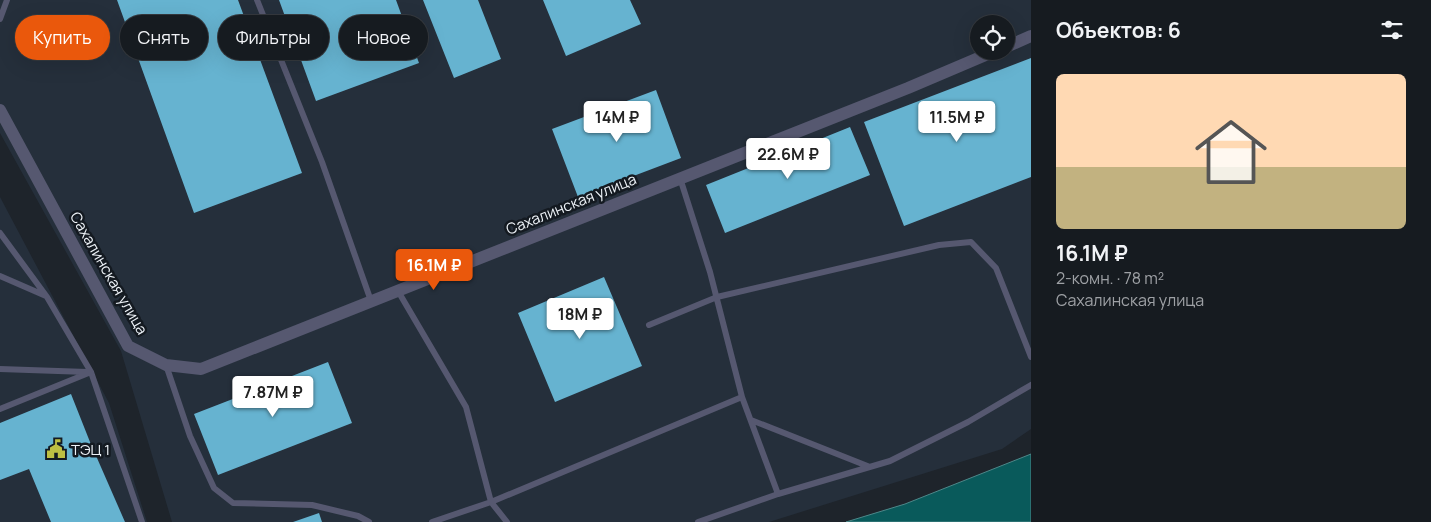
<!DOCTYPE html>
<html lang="ru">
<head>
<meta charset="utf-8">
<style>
  body { margin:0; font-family:Manrope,sans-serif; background:#1f2429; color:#f1f3f6; height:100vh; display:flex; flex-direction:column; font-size:19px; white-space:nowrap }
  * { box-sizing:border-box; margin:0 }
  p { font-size:16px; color:#9ea1a5 }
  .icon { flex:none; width:28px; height:28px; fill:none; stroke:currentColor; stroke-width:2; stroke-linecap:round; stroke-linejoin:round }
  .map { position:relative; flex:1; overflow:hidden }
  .drawer { display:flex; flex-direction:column; background:#161b20; width:400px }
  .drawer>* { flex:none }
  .banner { position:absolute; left:15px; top:15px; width:475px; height:45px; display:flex; gap:10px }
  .fabs { position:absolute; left:970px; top:15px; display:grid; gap:10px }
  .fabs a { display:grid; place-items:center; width:45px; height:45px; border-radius:50%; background:#161b20; box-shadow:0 5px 20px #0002,0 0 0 1px #35393e; font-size:25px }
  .price { position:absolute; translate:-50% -42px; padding:0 11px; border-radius:5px; background:#fff; color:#222; font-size:16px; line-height:32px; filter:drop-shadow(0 1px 2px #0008) }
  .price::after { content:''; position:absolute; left:50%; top:30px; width:15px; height:11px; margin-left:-8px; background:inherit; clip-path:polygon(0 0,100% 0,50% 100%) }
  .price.active { background:#ea580c; color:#fff }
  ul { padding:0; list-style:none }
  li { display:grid; align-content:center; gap:10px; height:265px; padding:0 25px }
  li span { display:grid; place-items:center; height:155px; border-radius:8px; color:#555 }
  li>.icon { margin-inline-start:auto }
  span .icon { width:90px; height:90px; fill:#fffc; stroke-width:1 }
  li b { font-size:21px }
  h2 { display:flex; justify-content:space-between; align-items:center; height:60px; padding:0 25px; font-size:21px }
  .chip { padding:0 18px; border-radius:22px; background:#161b20; box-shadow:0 5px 20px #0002,0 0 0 1px #35393e; font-size:18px; line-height:45px }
  .chip.active { background:#ea580c; color:#fff }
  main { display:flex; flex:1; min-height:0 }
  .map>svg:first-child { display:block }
</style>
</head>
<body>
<main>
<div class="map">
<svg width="1031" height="522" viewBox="0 0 1031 522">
  <rect width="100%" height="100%" fill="#1e242b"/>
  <path fill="#252f3b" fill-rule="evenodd" d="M0 0H1031V429L1002 449 769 522H172L121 351 0 133ZM979 24H1006V51H979Z
    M0 197 109 403 147 522H0Z"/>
  <path fill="#095a5b" stroke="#4e888a" d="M1031 454V522H846L905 504Z"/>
  <path fill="#66b3d0" d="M117 0H238L302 173 194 213Z
    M279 0H396L419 63 316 101Z
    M423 0H478L501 59 454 78Z
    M543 0H630L641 24 566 56Z
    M1031 58V177L904 226 864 122Z
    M656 90 681 158 578 197 552 129Z
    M850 127 870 175 725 233 706 185Z
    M604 277 642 366 555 402 518 313Z
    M328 362 352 423 218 475 194 414Z
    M71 394 90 442 125 522H51L29 469 0 480V423Z
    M319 513 322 522H293Z"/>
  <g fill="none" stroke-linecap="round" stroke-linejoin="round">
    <path stroke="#565870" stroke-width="6" d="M257 0 322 162 371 301
      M0 19 7 0
      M680 178 710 272 742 397 778 494
      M0 233 47 297 91 372 142 522
      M0 276 46 296
      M398 291 466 407 491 502 507 522
      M649 325 717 297 939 245 971 242 996 268 1031 357
      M166 365 190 436 214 488 233 503 312 505 358 516 369 522
      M0 369 87 372
      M0 409 91 372
      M751 420 870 467
      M432 522 491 502 742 397
      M698 522 778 494 890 461 968 422 1031 385"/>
    <path stroke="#565870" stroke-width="12" d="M1006 47 1031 36
      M0 110 128 346 166 365 201 369 908 88 995 51"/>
  </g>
  <defs>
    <g id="civic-bare" transform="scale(1.5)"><path d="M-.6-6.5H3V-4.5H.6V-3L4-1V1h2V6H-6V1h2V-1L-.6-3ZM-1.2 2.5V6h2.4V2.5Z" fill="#bdbf43" stroke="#141a21" stroke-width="2.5" paint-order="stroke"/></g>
  </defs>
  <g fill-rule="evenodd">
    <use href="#civic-bare" x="56" y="449"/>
  </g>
  <g text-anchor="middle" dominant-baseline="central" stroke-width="5" stroke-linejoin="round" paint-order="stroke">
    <g font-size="15" fill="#eef3f8" stroke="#141a21">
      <text transform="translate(571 204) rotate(-22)">Сахалинская улица</text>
      <text transform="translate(109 273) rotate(60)">Сахалинская улица</text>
    </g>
    <g font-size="15" fill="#eef3f8" stroke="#141a21" text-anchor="start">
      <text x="71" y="449">ТЭЦ 1</text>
    </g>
  </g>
</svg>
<div class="fabs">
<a><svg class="icon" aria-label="locate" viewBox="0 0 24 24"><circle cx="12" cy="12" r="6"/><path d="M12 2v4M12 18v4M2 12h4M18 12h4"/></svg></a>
</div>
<b class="price" style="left:617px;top:143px">14M ₽</b>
<b class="price" style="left:957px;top:143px">11.5M ₽</b>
<b class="price" style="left:788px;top:180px">22.6M ₽</b>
<b class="price active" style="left:434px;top:291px">16.1M ₽</b>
<b class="price" style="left:580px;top:340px">18M ₽</b>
<b class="price" style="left:273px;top:418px">7.87M ₽</b>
<div class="banner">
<a class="chip active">Купить</a>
<a class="chip">Снять</a>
<a class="chip">Фильтры</a>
<a class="chip">Новое</a>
</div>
</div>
<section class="drawer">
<h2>Объектов: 6<svg class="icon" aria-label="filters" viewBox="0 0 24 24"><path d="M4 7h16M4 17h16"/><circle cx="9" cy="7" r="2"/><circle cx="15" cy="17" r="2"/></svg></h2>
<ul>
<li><span style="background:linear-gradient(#ffd9b3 60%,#c2b280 0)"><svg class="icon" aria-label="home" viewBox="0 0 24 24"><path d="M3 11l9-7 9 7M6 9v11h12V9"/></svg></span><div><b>16.1M ₽</b><p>2-комн. · 78 m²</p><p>Сахалинская улица</p></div></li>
</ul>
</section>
</main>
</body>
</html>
